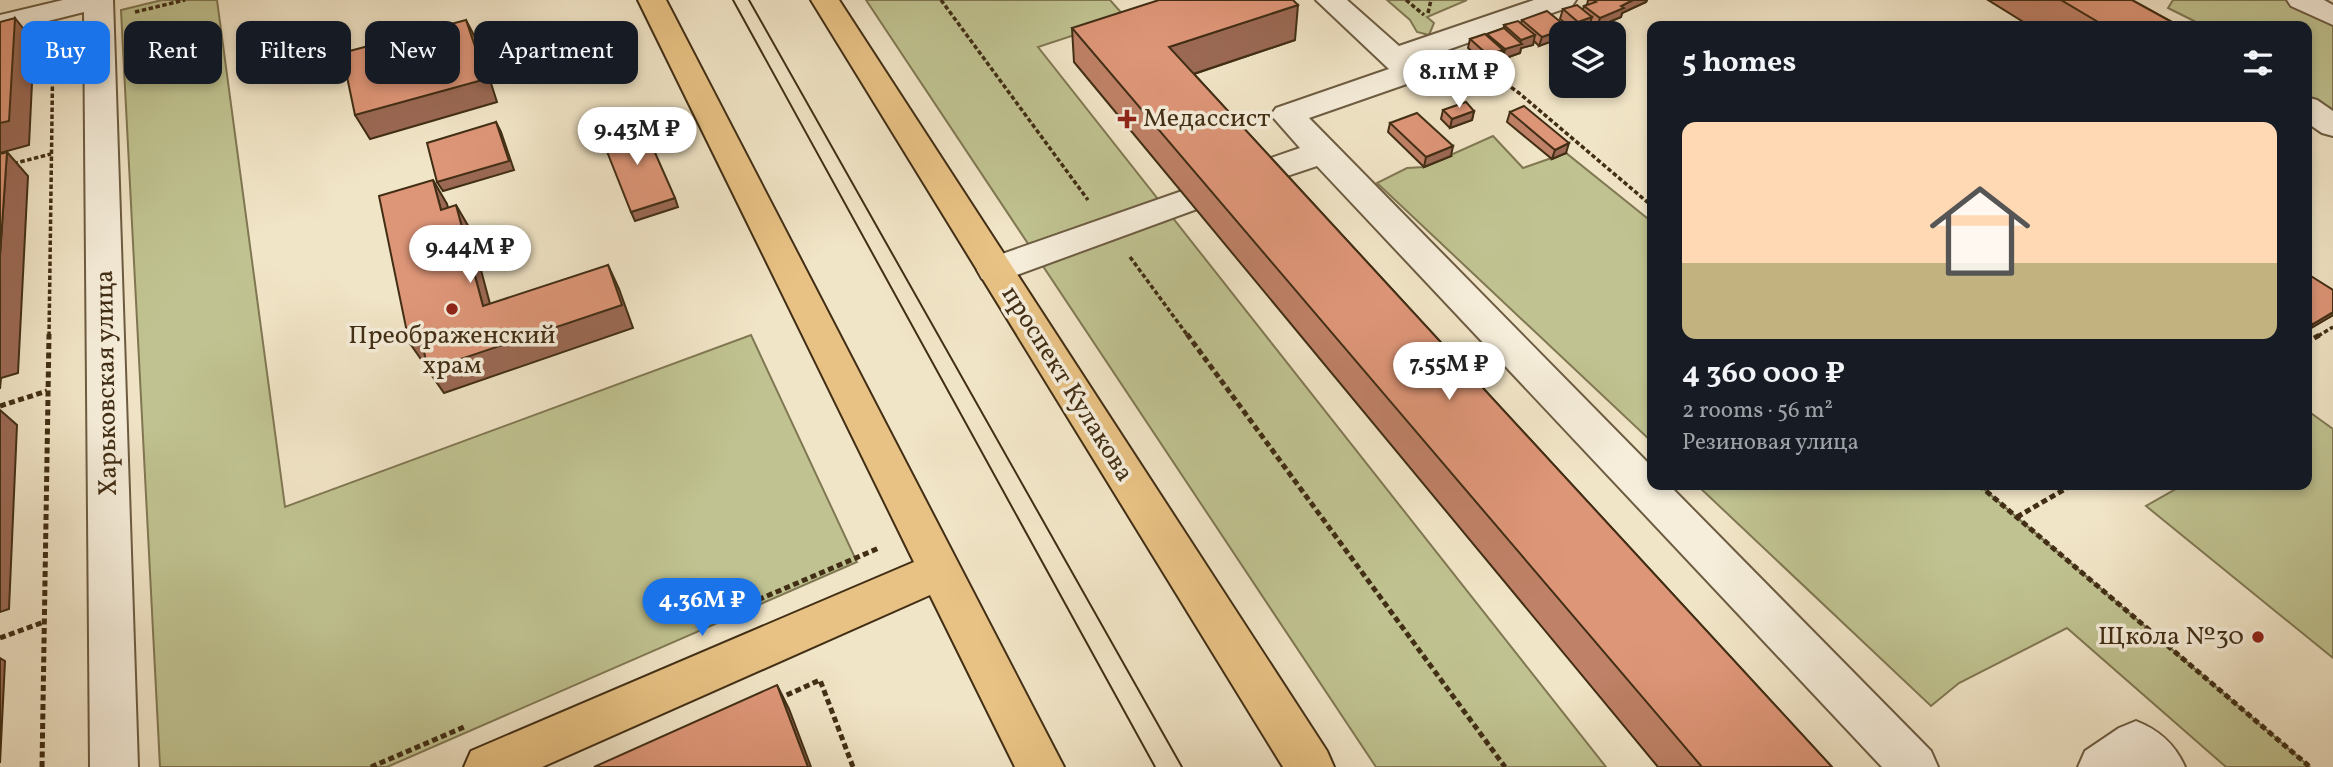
<!DOCTYPE html>
<html lang="en">
<head>
<meta charset="utf-8">
<style>
  body { margin:0; font-family:Vollkorn,serif; background:#242831; color:#f1f3f6; height:100vh; display:flex; flex-direction:column; font-size:26px; white-space:nowrap }
  * { box-sizing:border-box; margin:0 }
  p { font-size:23px; color:#9ea1a6 }
  .icon { flex:none; width:38px; height:38px; fill:none; stroke:currentColor; stroke-width:2; stroke-linecap:round; stroke-linejoin:round }
  .map { position:relative; flex:1; overflow:hidden }
  .details { position:absolute; left:1647px; top:21px; width:665px; height:469px; display:flex; flex-direction:column; background:#171b24; border-radius:14px; box-shadow:0 4px 10px #0003 }
  .details>* { flex:none }
  .banner { position:absolute; left:21px; top:21px; width:665px; height:63px; display:flex; gap:14px }
  .controls { position:absolute; left:1549px; top:21px; display:grid; gap:14px }
  .controls a { display:grid; place-items:center; width:77px; height:77px; border-radius:14px; background:#171b24; box-shadow:0 4px 10px #0003; font-size:35px }
  .price { position:absolute; translate:-50% -60px; padding:0 16px; border-radius:24px; background:#fff; color:#222; font-size:23px; line-height:46px; filter:drop-shadow(0 2px 4px #0008) }
  .price::after { content:''; position:absolute; left:50%; top:42px; width:21px; height:16px; margin-left:-10px; background:inherit; clip-path:polygon(0 0,100% 0,50% 100%) }
  .price.on { background:#1a73e8; color:#fff }
  ul { padding:0; list-style:none }
  li { display:grid; align-content:center; gap:14px; height:371px; padding:0 35px }
  li span { display:grid; place-items:center; height:217px; border-radius:14px; color:#555 }
  li>.icon { margin-inline-start:auto }
  span .icon { width:126px; height:126px; fill:#fffc; stroke-width:1 }
  li b { font-size:30px }
  h2 { display:flex; justify-content:space-between; align-items:center; height:84px; padding:0 35px; font-size:30px }
  .tag { padding:0 24px; border-radius:14px; background:#171b24; box-shadow:0 4px 10px #0003; font-size:24px; line-height:63px }
  .tag.on { background:#1a73e8; color:#fff }
  .map>svg:first-child { display:block }
</style>
</head>
<body>
<div class="map">
<svg width="2333" height="767" viewBox="0 0 2333 767">
  <rect width="100%" height="100%" fill="#f1e5c7"/>
  <filter id="stains"><feTurbulence type="fractalNoise" baseFrequency=".00286" numOctaves="4"/><feColorMatrix values="0 0 0 0 .2 0 0 0 0 .09 0 0 0 0 .02 0 0 0 .5 -.17"/></filter>
  <radialGradient id="worn" r=".72"><stop offset=".6" stop-color="#630" stop-opacity="0"/><stop offset="1" stop-color="#630" stop-opacity=".3"/></radialGradient>
  <path fill="#c0c391" stroke="#807853" stroke-width="2" d="M162 0H217L285 507 751 335 857 562 387 767H160L121 10Z
    M866 0H1110L1126 18 1038 47 1606 767H1376Z
    M1387 0H1467L1427 17 1434 23 1429 35 1417 32 1410 20Z
    M2173 0H2301L2333 16V126L2307 107 2306 26H2204L2168 8Z
    M1493 136 1523 168 1566 153 1652 222V442L1377 183 1407 168 1424 167Z
    M2308 411 2333 429V658L2146 506 2183 485H2306Z
    M1697 485H1979L2310 767H2226L2067 628 1959 683 1931 706Z"/>
  <g fill="none" stroke-linecap="round" stroke-linejoin="round">
    <g stroke="#6d5c42" stroke-width="4">
      <path id="minor" d="M63 0H113L138 767H90L84 12 0 33V15Z
        M1316 0H1347L1399 46 1534 0H1576L1572 6 1416 61 1425 72 1421 79 1309 118 1652 467V485H1669L1931 751 1938 767H1882L1317 166 1257 186 1245 183 1240 175 1245 167 1300 148 1271 115 1276 108 1389 69Z
        M2287 0H2324L2333 5V25L2291 6Z
        M2306 97 2317 100 2333 111V136L2322 133 2306 122Z
        M1185 190 1197 193 1202 201 1197 209 995 283 982 279 977 270 982 261Z
        M2136 721C2159 730 2175 744 2185 767H2078L2085 751 2119 728Z"/>
    </g>
    <g stroke="#412e15" stroke-width="4">
      <path id="major" d="M638 0H666L1064 767H1015L930 595 542 767H464L471 751 914 562Z
        M811 0H839L1327 751 1334 767H1283Z"/>
    </g>
    <path stroke="#412e15" stroke-width="3.5" stroke-dasharray="4.5 2.5" stroke-linecap="butt" d="M941 0 1088 200
      M1406 0 1424 15
      M135 12 185 0
      M1428 13 1431 0
      M1477 63 1519 93 1652 206
      M0 167 51 154
      M1130 257 1188 336
      M49 336 53 43
      M2318 336 2333 327"/>
    <path stroke="#412e15" stroke-width="5" stroke-dasharray="6 3.5" stroke-linecap="butt" d="M1187 334 1505 767
      M2306 343 2321 334
      M0 406 47 391
      M1979 485 2310 767
      M2017 517 2072 485
      M732 611 879 548
      M0 638 44 622
      M778 699 820 680 853 767
      M42 767 49 334
      M371 767 464 727"/>
    <use href="#minor" fill="#f6eedb" fill-rule="evenodd"/>
    <use href="#major" fill="#e8c284" fill-rule="evenodd"/>
    <path stroke="#412e15" stroke-width="2" d="M733 0 1155 767
      M749 0 1182 767"/>
  </g>
  <path fill="#bf8167" stroke="#412e15" stroke-width="2" d="M1588 0H1647L1646 2 1622 13 1621 17 1597 27 1590 22 1589 26 1575 31 1560 19 1563 9 1583 10 1584 6 1587 5Z
    M1988 0H2132L2179 26H2030Z
    M1522 20 1568 28 1566 33H1561L1539 46 1534 41 1533 45 1521 48 1520 53 1503 59 1501 57V59L1486 64 1468 48 1470 39 1487 35V34L1504 28V25L1521 23Z
    M1072 28 1295 40 1194 74 1832 767H1658L1074 62Z
    M1443 110 1474 111 1472 120 1450 128 1441 119Z
    M1510 112 1566 153 1552 159 1507 122Z
    M1390 123 1451 156 1424 167 1388 132Z
    M2306 273 2333 315 2306 331Z"/>
  <path fill="#9b6954" stroke="#412e15" stroke-width="2" d="M1633 0H1647L1646 2 1622 13 1621 17 1597 27 1600 18 1621 6Z
    M1298 5 1295 40 1169 82V47Z
    M1592 17 1589 26 1575 31 1578 22Z
    M15 18 34 42 29 145 0 153V123Z
    M466 20 478 43 497 102 370 139 355 115Z
    M1568 28 1566 33H1561V38L1539 46 1542 37Z
    M1535 35 1533 45 1521 48 1520 53 1503 59 1505 49 1520 44 1521 40Z
    M1503 50 1501 59 1486 64 1488 55Z
    M1474 111 1472 120 1450 128 1452 119Z
    M496 122 501 132 514 170 443 191 437 182Z
    M1569 143 1566 153 1552 159 1555 150Z
    M1453 146 1451 156 1424 167 1426 157Z
    M7 152 28 176 18 373 1 378 0 389V255Z
    M433 180 447 204 455 234 441 210Z
    M675 198 678 207 635 221 631 212Z
    M456 205 470 229 497 330 483 306Z
    M608 265 619 289 633 328 444 393 428 370Z
    M2333 312V315L2306 331 2313 324Z
    M421 338 437 361 425 365 409 342Z
    M0 410 17 425 9 609 0 612Z
    M0 658 5 661 0 763Z
    M777 685 789 709 811 767H808Z"/>
  <path fill="#de9678" stroke="#412e15" stroke-width="2" d="M1159 0H1293L1298 5 1169 47 1832 767H1702L1072 28Z
    M1593 0H1633L1621 6 1624 8 1600 18 1584 6 1596 2Z
    M2061 0H2132L2179 26H2105Z
    M1577 5 1592 17 1578 22 1563 9Z
    M1547 11 1568 28 1542 37 1522 20Z
    M15 18 9 121 0 123V22Z
    M466 20 486 79 355 115 342 53Z
    M1518 21 1535 35 1521 40 1504 25Z
    M1504 28 1522 44 1505 49 1487 34Z
    M1485 34 1503 50 1488 55 1470 39Z
    M1466 102 1474 111 1452 119 1443 110Z
    M1524 106 1569 143 1555 150 1510 112Z
    M1417 113 1453 146 1426 157 1390 123Z
    M641 121 675 198 631 212 600 134Z
    M496 122 509 161 437 182 427 143Z
    M7 152 0 255V154Z
    M433 180 441 210 456 205 483 306 608 265 622 305 428 370 421 338 409 342 379 196Z
    M2306 273 2333 290V312L2313 324 2306 320Z
    M777 685 808 767H594Z"/>
  <g fill="#8f2418" stroke="#f6eedb" stroke-width="2.5">
    <path d="M1123.5 108.5h7v7h7v7h-7v7h-7v-7h-7v-7h7z"/>
    <circle cx="452" cy="309" r="7"/>
    <circle cx="2258" cy="637" r="7"/>
  </g>
  <g text-anchor="middle" dominant-baseline="central" stroke-width="7" stroke-linejoin="round" paint-order="stroke">
    <g font-size="26" fill="#412e15" stroke="#f6eedb" text-anchor="start">
      <text x="1143" y="119">Медассист</text>
      <text x="452" y="336" text-anchor="middle">Преображенский<tspan x="452" dy="30">храм</tspan></text>
      <text x="2244" y="637" text-anchor="end">Щкола №30</text>
    </g>
    <g font-size="26" fill="#412e15" stroke="#f6eedb">
      <text transform="translate(107 383) rotate(-91)">Харьковская улица</text>
      <text transform="translate(1067 384) rotate(58)">проспект Кулакова</text>
    </g>
  </g>
  <rect width="100%" height="100%" filter="url(#stains)"/>
  <rect width="100%" height="100%" fill="url(#worn)"/>
</svg>
<div class="controls">
<a><svg class="icon" aria-label="layers" viewBox="0 0 24 24"><path d="M12 4l9 5-9 5-9-5zM3 14l9 5 9-5"/></svg></a>
</div>
<b class="price" style="left:1459px;top:110px">8.11M ₽</b>
<b class="price" style="left:637px;top:167px">9.43M ₽</b>
<b class="price" style="left:470px;top:285px">9.44M ₽</b>
<b class="price" style="left:1449px;top:402px">7.55M ₽</b>
<b class="price on" style="left:702px;top:638px">4.36M ₽</b>
<div class="banner">
<a class="tag on">Buy</a>
<a class="tag">Rent</a>
<a class="tag">Filters</a>
<a class="tag">New</a>
<a class="tag">Apartment</a>
</div>
<section class="details">
<h2>5 homes<svg class="icon" aria-label="filters" viewBox="0 0 24 24"><path d="M4 7h16M4 17h16"/><circle cx="9" cy="7" r="2"/><circle cx="15" cy="17" r="2"/></svg></h2>
<ul>
<li><span style="background:linear-gradient(#ffd9b3 65%,#c2b280 0)"><svg class="icon" aria-label="home" viewBox="0 0 24 24"><path d="M3 11l9-7 9 7M6 9v11h12V9"/></svg></span><div><b>4 360 000 ₽</b><p>2 rooms · 56 m²</p><p>Резиновая улица</p></div></li>
</ul>
</section>
</div>
</body>
</html>
